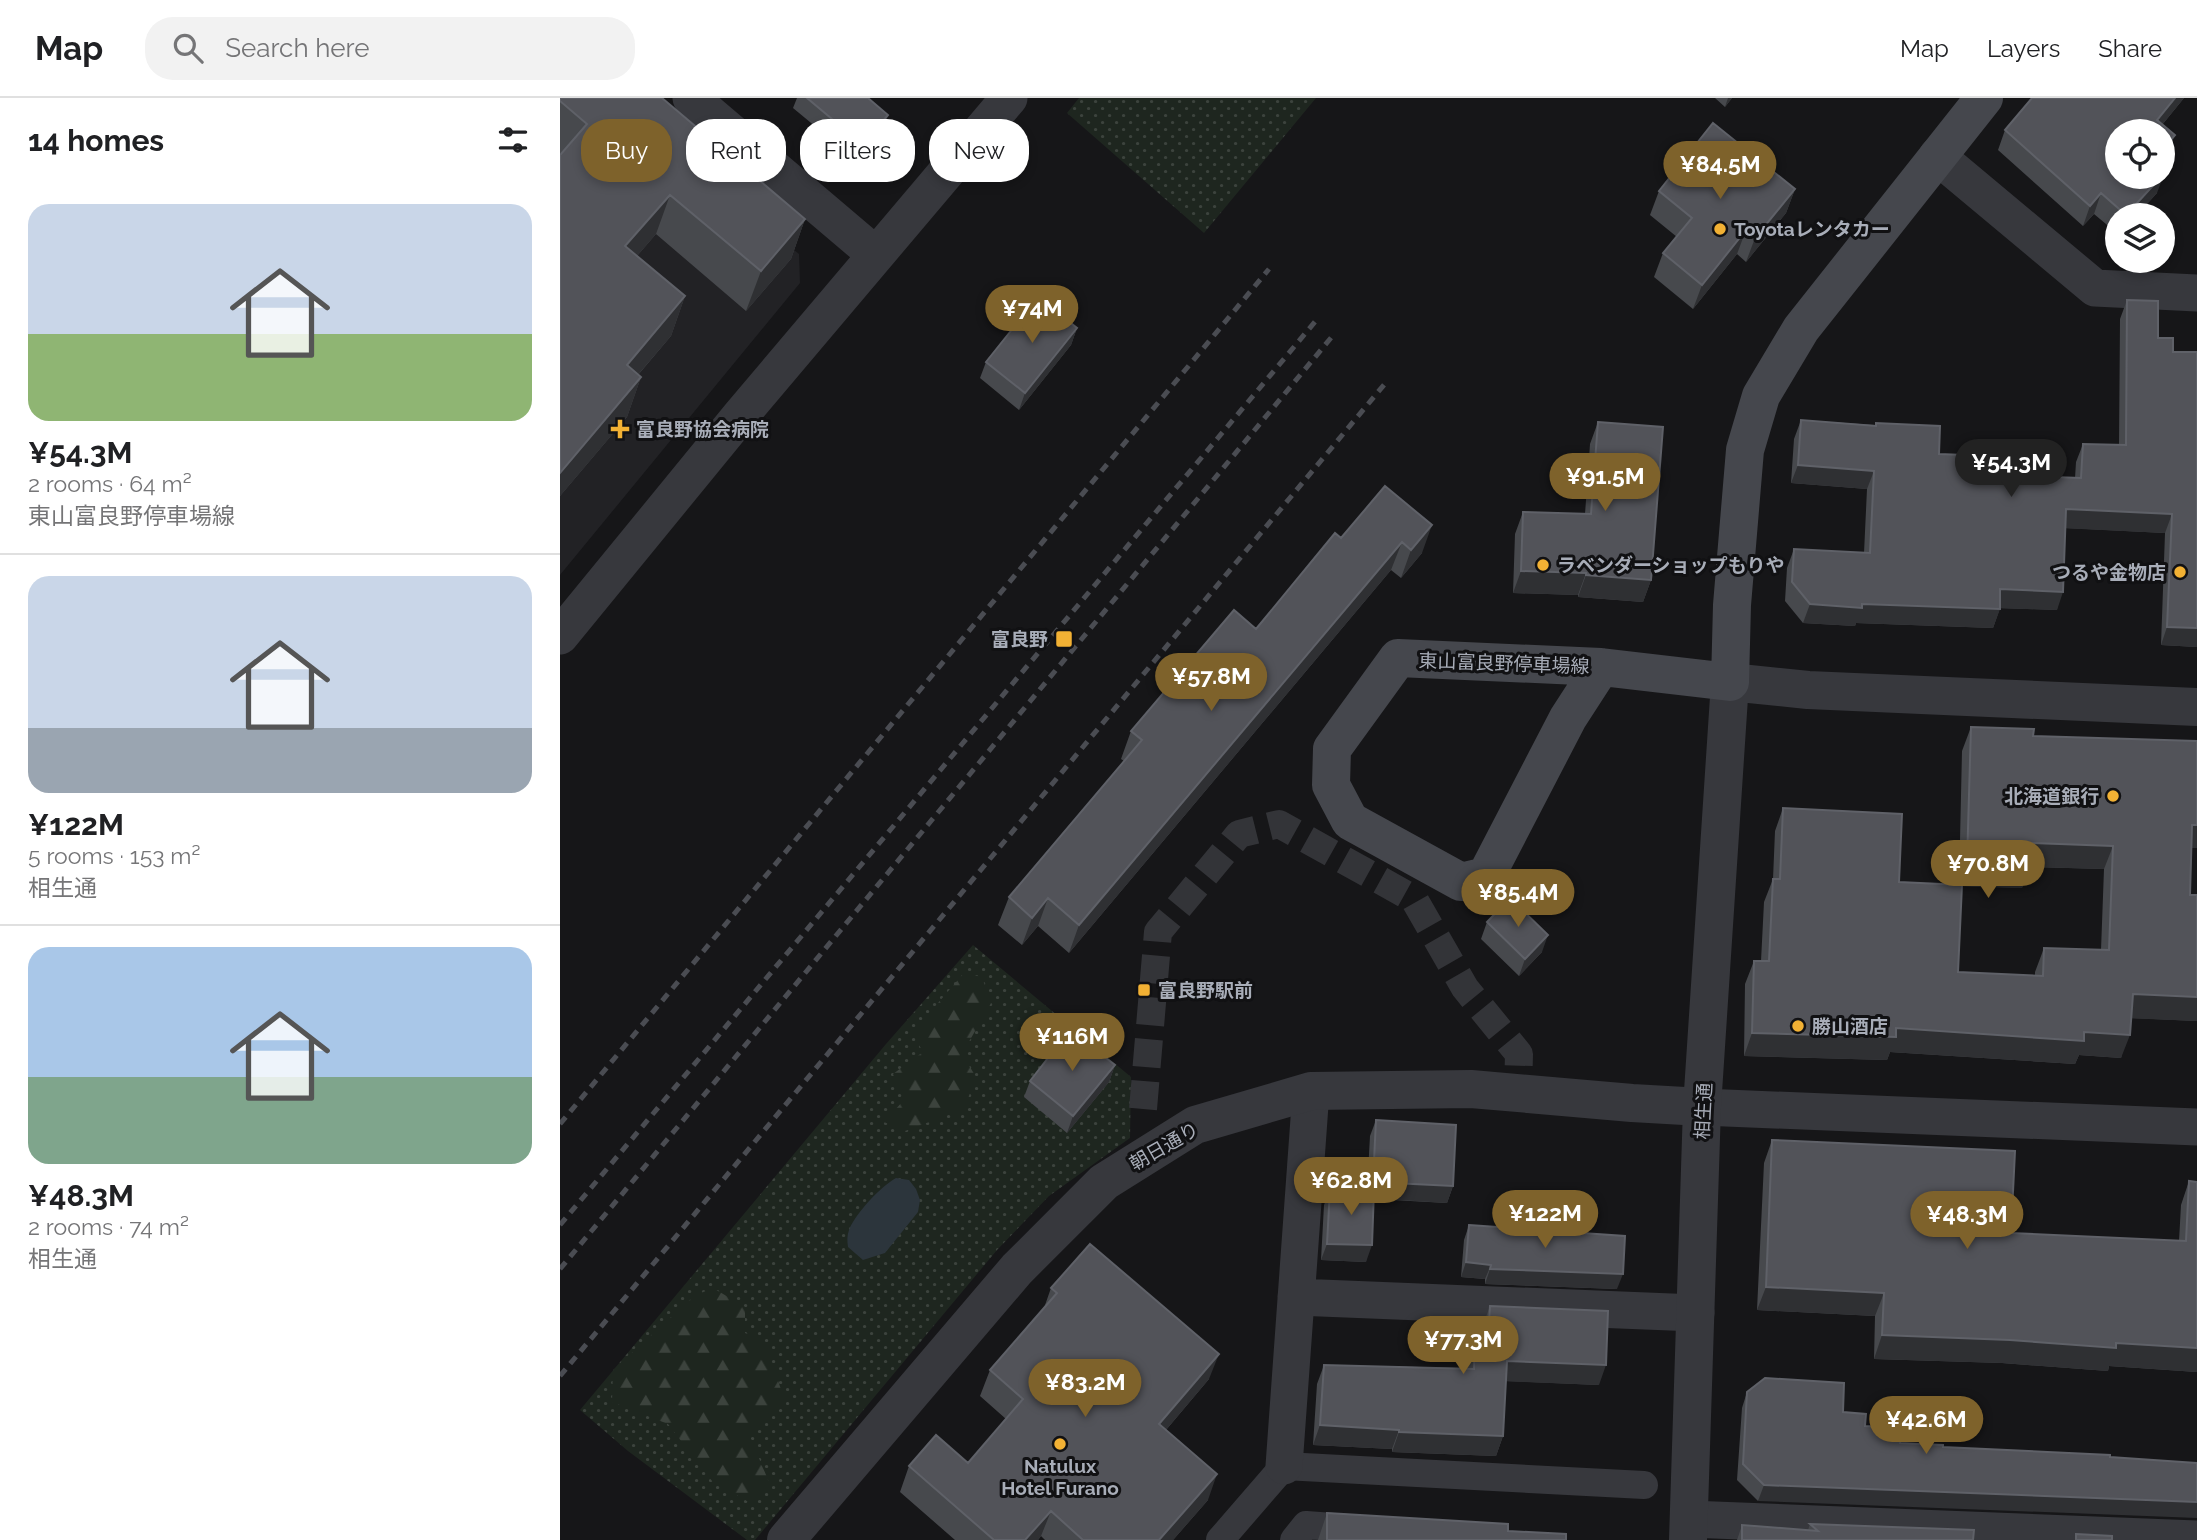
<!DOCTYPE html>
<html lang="en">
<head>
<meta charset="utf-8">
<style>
  body { margin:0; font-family:Raleway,"Noto Sans JP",sans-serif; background:#f2f2f2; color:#202124; height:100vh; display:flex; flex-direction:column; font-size:26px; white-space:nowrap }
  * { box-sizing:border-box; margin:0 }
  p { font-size:23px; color:#757577 }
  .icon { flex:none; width:38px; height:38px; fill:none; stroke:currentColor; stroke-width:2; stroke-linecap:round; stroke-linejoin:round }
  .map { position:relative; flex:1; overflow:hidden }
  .panel { display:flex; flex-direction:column; background:#fff; width:560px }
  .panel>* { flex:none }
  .top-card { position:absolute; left:21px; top:21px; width:665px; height:63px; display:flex; gap:14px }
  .buttons { position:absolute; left:1545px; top:21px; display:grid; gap:14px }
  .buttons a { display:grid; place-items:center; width:70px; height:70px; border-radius:50%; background:#fff; box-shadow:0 4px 10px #0003; font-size:35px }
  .price { position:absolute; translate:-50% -60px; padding:0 16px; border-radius:24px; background:#7e622b; color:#fff; font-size:23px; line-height:46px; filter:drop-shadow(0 2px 4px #0008) }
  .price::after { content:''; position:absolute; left:50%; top:42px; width:21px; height:16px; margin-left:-10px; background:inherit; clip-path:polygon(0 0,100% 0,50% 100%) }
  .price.selected { background:#222; color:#fff }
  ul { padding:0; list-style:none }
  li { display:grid; align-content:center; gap:14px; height:371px; padding:0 28px }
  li+li { border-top:2px solid #e0e0e0 }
  li span { display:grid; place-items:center; height:217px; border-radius:21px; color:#555 }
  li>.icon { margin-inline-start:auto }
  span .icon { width:126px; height:126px; fill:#fffc; stroke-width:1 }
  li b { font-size:30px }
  h2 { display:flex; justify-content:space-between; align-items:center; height:84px; padding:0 28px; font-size:30px }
  .tag { padding:0 24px; border-radius:28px; background:#fff; box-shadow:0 4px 10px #0003; font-size:24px; line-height:63px }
  .tag.selected { background:#7e622b; color:#fff }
  header { display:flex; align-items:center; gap:42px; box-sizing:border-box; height:98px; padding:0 35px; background:#fff; border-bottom:2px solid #e0e0e0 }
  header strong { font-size:33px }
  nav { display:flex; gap:38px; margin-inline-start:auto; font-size:24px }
  .search { width:490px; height:63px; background:#f2f2f2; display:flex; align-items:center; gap:18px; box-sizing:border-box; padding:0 24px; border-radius:28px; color:#757577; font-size:26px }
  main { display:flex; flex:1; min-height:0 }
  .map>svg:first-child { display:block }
</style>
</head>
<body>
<header>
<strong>Map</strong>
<div class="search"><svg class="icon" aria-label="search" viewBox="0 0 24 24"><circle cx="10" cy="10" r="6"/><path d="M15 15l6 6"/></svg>Search here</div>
<nav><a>Map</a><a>Layers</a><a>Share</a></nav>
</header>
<main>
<section class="panel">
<h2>14 homes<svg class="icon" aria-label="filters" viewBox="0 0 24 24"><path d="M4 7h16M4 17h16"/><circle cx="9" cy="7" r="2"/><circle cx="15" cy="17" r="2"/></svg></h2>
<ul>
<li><span style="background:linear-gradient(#c9d6e8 60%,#8fb573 0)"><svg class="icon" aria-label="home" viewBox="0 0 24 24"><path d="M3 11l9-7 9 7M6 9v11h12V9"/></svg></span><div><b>¥54.3M</b><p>2 rooms · 64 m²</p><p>東山富良野停車場線</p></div></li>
<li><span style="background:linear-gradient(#c9d6e8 70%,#9aa5b1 0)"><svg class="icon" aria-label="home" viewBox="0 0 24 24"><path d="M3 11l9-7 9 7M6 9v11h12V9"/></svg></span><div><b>¥122M</b><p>5 rooms · 153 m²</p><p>相生通</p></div></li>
<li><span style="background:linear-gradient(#a9c7e8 60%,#7fa58c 0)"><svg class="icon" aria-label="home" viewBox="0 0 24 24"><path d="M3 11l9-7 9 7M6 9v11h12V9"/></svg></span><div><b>¥48.3M</b><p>2 rooms · 74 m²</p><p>相生通</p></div></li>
</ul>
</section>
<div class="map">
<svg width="1637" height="1442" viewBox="0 0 1637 1442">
  <defs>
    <pattern id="grass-dots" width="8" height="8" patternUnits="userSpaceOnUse" patternTransform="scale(1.75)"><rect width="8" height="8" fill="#1e261f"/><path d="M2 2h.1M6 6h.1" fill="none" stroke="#3c433d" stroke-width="1.8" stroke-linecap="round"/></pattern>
    <pattern id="forest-firs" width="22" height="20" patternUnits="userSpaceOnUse" patternTransform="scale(1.75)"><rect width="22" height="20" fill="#1e261f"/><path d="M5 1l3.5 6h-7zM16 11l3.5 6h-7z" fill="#3c433d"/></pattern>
  </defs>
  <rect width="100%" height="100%" fill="#161618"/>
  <path fill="#222225" d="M0 0H49L239 156 240 185 0 477Z"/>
  <path fill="url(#grass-dots)" d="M519 0H756L644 135 507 15Z
    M413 847 571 979 570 1040 489 1098 437 1152 195 1442H187L68 1353 20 1312 326 946Z"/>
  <path fill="url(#forest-firs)" d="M404 875 422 879 431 905 402 956 416 979 404 1011 345 1033 324 1024 344 1002 333 976 363 954 352 935Z
    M153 1190 185 1209V1235L204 1242 226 1306 189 1336 211 1389 187 1403 152 1383 108 1326 52 1304 53 1272 134 1198Z"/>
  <path fill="#2c353c" d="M336 1080 349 1082 356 1091 360 1102 358 1114 325 1155 303 1162 288 1149C287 1143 287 1137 289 1132 295 1116 321 1088 336 1080Z"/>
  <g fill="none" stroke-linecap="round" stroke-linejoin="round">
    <path stroke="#333438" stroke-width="28" stroke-dasharray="28 14" stroke-linecap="butt" d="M583 1011 598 834 679 736 719 726 854 801 905 890 959 956 958 994"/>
    <path stroke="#37383d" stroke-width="28" d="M660 1442 724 1368 1084 1387
      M734 1442 746 1427 800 1431"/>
    <path stroke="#37383d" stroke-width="37" d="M131 0 316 157
      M1377 58 1535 190 1637 195
      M0 538 180 318 449 0
      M1142 1009 1637 1029
      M736 1199 1136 1215
      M724 1368 751 993
      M1129 1421 1637 1441"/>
    <path stroke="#37383d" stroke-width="38" d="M226 1442 457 1171 544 1084 635 1027 751 993 911 991 1072 1005 1142 1009
      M1128 1442 1142 1009 1170 584 1248 592 1637 609"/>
    <path stroke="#45474d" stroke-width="38" d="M1041 569 1008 620 926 778 901 784 790 723 771 687 772 651 838 560 1041 569 1170 584 1172 507 1185 352 1201 298 1241 231 1424 0"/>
    <path stroke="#4a4c52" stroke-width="5" stroke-dasharray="9 7" stroke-linecap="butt" d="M0 1026 709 171
      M0 1127 759 219
      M0 1171 775 235
      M0 1278 828 282"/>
  </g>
  <path fill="#47494d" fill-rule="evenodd" d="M0 0 245 121 231 161 186 213 96 136 77 158 125 198 111 238 78 277 81 279 67 319 0 398V57L1 56 0 55Z
    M237 0H308L322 33 297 63 233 10Z
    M1155 0H1172L1165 9Z
    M1472 0H1624L1602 27 1607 57 1603 62V33H1558L1597 95 1577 117H1558V136L1534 116 1523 128 1438 52 1445 32Z
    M1235 91 1226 115 1186 164 1177 156 1133 211 1094 179 1103 155 1117 139 1090 117 1099 93Z
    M1567 202 1598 240 1613 254H1637V549L1601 547 1605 435 1506 430 1497 512 1440 510 1433 530 1296 525 1295 528 1243 525 1225 503 1227 470 1234 451 1304 455 1307 391 1231 385 1234 341 1241 322 1315 327 1316 325 1379 356 1403 376 1515 380 1516 364 1523 346 1559 347 1560 221Z
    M517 230 511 247 459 312 420 280 426 264Z
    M1038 324 1091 482 1083 504 1018 499V497L953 495 955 436 963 414 1025 416 1030 346Z
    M825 388 862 455 841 480 831 472 509 855 478 828 462 847 438 827 449 799 564 663 561 661 571 633 696 531 781 440Z
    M1411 629 1473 638 1632 750 1630 797H1637V923L1571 920 1561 960 1519 957 1515 966 1330 954 1327 962 1184 958 1185 886 1194 863H1201L1204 804 1213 781 1215 733 1223 710 1339 784 1399 787 1402 653ZM1469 769 1544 771 1541 852 1484 850 1475 874V878L1398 874 1402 788 1462 790Z
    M927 824 982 854 959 878 921 841Z
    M555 967 549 984 507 1035 464 999 470 983Z
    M816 1022 893 1088 887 1105 814 1101 806 1164 761 1162 764 1107 770 1091 807 1092 810 1038Z
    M1212 1042 1451 1135 1619 1143 1621 1107 1629 1083 1637 1274 1549 1268 1548 1273 1442 1265 1314 1261 1315 1218 1197 1212 1204 1065Z
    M909 1127 1057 1191 925 1186V1181L901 1179 904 1142Z
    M491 1190 649 1281 606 1332 648 1402 613 1442H485L481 1438 478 1442H395L340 1394 349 1368 408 1365 446 1321 420 1298 430 1272 484 1210Z
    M930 1208 1039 1287 946 1283 943 1338 936 1358 832 1354V1351L753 1347 757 1286 764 1267 907 1270 908 1259 915 1239H922L923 1227Z
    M1284 1285 1198 1403 1177 1382 1182 1310 1187 1294Z
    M767 1415 948 1433 1006 1442H758Z
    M1250 1426 1413 1442H1177L1182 1427 1248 1432Z"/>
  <path fill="#2f3033" d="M1168 0H1172L1165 9Z
    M1615 0H1624L1597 33V22Z
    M328 17 322 33 297 63 303 47Z
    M1615 37 1607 57 1603 62V51Z
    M1601 79H1603L1597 95 1577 117H1566Z
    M1235 91 1226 115 1186 164 1195 140Z
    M1541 95 1534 116 1523 128 1530 108Z
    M110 97 96 136 51 188 65 148Z
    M245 121 231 161 186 213 201 173Z
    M1186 132 1177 156 1133 211 1142 187Z
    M125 198 111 238 52 307 67 267Z
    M517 230 511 247 459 312 465 295Z
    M81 279 67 319 0 398V375Z
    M1238 367 1314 373 1307 391 1231 385Z
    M1506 411 1612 416 1605 435 1500 430Z
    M872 427 862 455 841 480 851 452Z
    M842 444 831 472 509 855 519 827Z
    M961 473 1026 475 1018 497 953 495Z
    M1026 477 1091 482 1083 504 1018 499Z
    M1440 491 1503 494 1497 512 1433 510Z
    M1250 506H1302L1440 511 1433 530 1296 525 1295 528 1243 525Z
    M1607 529 1637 530V549L1601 547Z
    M1632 727H1637V750H1624Z
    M1471 745 1553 748 1544 771 1469 769 1462 790 1399 788 1407 765Z
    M488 800 478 828 462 847 472 820Z
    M988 837 982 854 959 878 965 861Z
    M1573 896 1637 899V923L1564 920Z
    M1336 930 1524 934 1570 937 1561 960 1519 957 1515 966 1330 954 1327 962 1184 958 1192 935Z
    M555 967 549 984 507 1035 513 1018Z
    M813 1084 893 1088 887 1105 807 1100Z
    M767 1146 812 1147 806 1164 761 1162Z
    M906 1164 931 1167 925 1181 901 1179Z
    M930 1171 1063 1176 1057 1191 925 1186Z
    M1206 1189 1324 1195 1315 1218 1197 1212Z
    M1322 1237 1556 1245 1637 1250V1274L1549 1268 1548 1273 1442 1265 1314 1261Z
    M659 1256 649 1281 589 1352 599 1326Z
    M947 1263 1046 1267 1039 1287 940 1283Z
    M760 1327 839 1332 832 1351 753 1347Z
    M839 1334 943 1338 936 1358 832 1354Z
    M657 1376 648 1402 613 1442H599Z
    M1204 1387 1637 1404V1420L1198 1403Z
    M491 1413 481 1438 478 1442H465Z"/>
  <path fill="#525359" stroke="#5f6168" stroke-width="2" d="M0 0H102L245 121 201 173 110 97 65 148 125 198 67 267 81 279 0 375V57L27 26 0 3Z
    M247 0H308L328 17 303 47Z
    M1472 0H1615L1597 22 1615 37 1603 51V33H1558V79H1601L1566 117 1541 95 1530 108 1445 32Z
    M1153 25 1235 91 1195 140 1186 132 1142 187 1103 155 1132 120 1099 93Z
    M478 199 517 230 465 295 426 264Z
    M1567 202 1598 203V240H1613V254H1637V530L1607 529 1612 416 1506 411 1503 494 1440 491V511L1302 506V510L1250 506 1232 484 1234 451 1310 455 1314 373 1238 367 1241 322 1316 328V325L1380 328 1379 356 1404 357 1403 376 1521 380 1523 346 1566 347Z
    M1038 324 1103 329 1091 482 1026 477V475L961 473 963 414 1031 416Z
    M825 388 872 427 851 452 842 444 519 827 488 800 472 820 449 799 582 642 571 633 674 512 696 531 775 435 781 440Z
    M1411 629 1474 631 1473 638 1637 643V727H1632L1630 797H1637V899L1573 896 1570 937 1524 934V943L1336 930V939L1192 935 1194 863H1209L1213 781H1220L1223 710 1342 716 1339 784 1402 787 1398 874 1483 878 1484 850 1549 852 1553 748 1471 745 1470 767 1407 765Z
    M950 800 988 837 965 861 927 824Z
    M510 932 555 967 513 1018 470 983Z
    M816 1022 896 1027 893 1088 813 1084Z
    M1212 1042 1455 1053 1451 1135 1626 1143 1629 1083 1637 1084V1250L1556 1245V1250L1450 1242 1322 1237 1324 1195 1206 1189Z
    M770 1091 814 1092 812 1147 767 1146Z
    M909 1127 1065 1138 1063 1176 930 1171 931 1167 906 1164Z
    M530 1146 659 1256 599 1326 657 1376 599 1442H523L491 1413 465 1442H434L349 1368 376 1337 408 1365 463 1301 430 1272 497 1195 491 1190Z
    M930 1208 1048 1213 1046 1267 947 1263 943 1338 839 1334V1332L760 1327 764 1267 914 1271 915 1239H928Z
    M1205 1280 1284 1285 1283 1314 1306 1316 1305 1328 1342 1330 1340 1345 1383 1347V1349L1550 1357V1359L1637 1365V1404L1204 1387 1183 1366 1187 1294Z
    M767 1415 948 1426V1433L1006 1436V1442H767Z
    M1250 1426 1414 1432 1413 1442H1182V1427L1258 1433Z
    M1516 1436 1552 1438V1442H1516Z"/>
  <g fill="#f2b134" stroke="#111113" stroke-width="2.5">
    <circle cx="1160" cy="131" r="7"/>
    <path d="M56.5 320.5h7v7h7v7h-7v7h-7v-7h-7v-7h7z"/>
    <circle cx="983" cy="467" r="7"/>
    <circle cx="1620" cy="474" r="7"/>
    <rect x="495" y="532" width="18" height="18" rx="3.5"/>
    <circle cx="1553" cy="698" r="7"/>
    <rect x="577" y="885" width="14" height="14" rx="3.5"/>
    <circle cx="1238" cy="928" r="7"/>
    <circle cx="500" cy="1346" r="7"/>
  </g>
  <g text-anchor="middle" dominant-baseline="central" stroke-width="6" stroke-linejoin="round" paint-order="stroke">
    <g font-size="19" font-weight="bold" fill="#a8adb8" stroke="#111113" text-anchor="start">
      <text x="1174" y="131">Toyotaレンタカー</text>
      <text x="76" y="331">富良野協会病院</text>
      <text x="997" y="467">ラベンダーショップもりや</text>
      <text x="1606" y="474" text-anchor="end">つるや金物店</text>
      <text x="488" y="541" text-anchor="end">富良野</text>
      <text x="1539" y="698" text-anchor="end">北海道銀行</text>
      <text x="598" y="892">富良野駅前</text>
      <text x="1252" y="928">勝山酒店</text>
      <text x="500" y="1368" text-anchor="middle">Natulux<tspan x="500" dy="22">Hotel Furano</tspan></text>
    </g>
    <g font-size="19" fill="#a8adb8" stroke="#111113">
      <text transform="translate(944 565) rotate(2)">東山富良野停車場線</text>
      <text transform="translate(1143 1013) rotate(-87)">相生通</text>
      <text transform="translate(604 1048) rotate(-30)">朝日通り</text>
    </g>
  </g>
</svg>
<div class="buttons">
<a><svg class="icon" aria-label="locate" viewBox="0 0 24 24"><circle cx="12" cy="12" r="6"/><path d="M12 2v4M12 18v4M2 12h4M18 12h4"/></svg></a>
<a><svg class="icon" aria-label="layers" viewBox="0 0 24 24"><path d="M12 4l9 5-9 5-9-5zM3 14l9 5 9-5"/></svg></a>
</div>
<b class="price" style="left:1160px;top:103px">¥84.5M</b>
<b class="price" style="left:472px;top:247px">¥74M</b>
<b class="price selected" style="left:1451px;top:401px">¥54.3M</b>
<b class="price" style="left:1045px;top:415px">¥91.5M</b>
<b class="price" style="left:651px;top:615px">¥57.8M</b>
<b class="price" style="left:1428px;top:802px">¥70.8M</b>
<b class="price" style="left:958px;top:831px">¥85.4M</b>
<b class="price" style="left:512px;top:975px">¥116M</b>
<b class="price" style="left:791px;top:1119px">¥62.8M</b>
<b class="price" style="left:985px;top:1152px">¥122M</b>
<b class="price" style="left:1407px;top:1153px">¥48.3M</b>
<b class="price" style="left:903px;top:1278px">¥77.3M</b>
<b class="price" style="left:525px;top:1321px">¥83.2M</b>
<b class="price" style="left:1366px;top:1358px">¥42.6M</b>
<div class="top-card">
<a class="tag selected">Buy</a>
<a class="tag">Rent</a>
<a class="tag">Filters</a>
<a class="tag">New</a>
</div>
</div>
</main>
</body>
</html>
